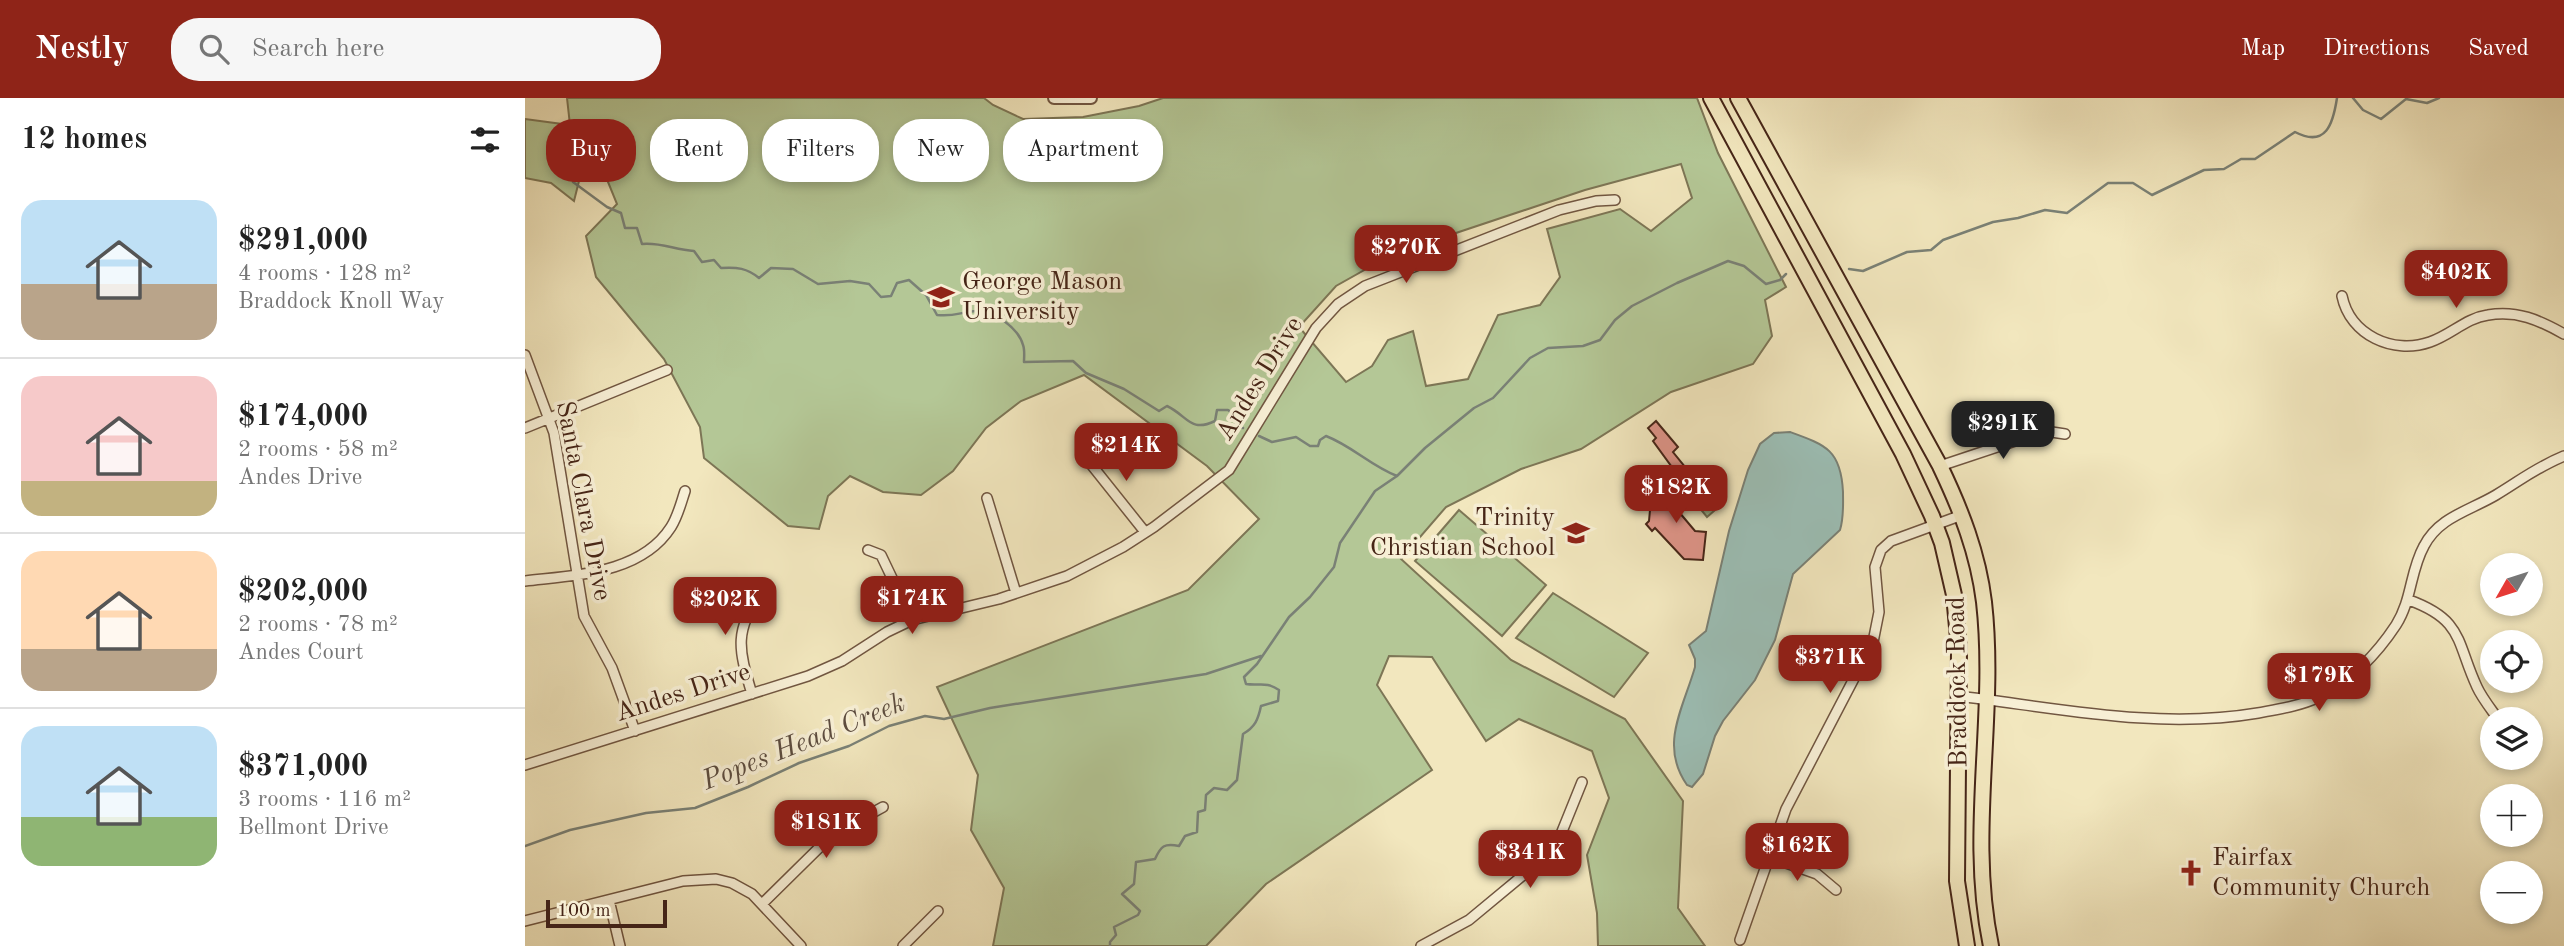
<!DOCTYPE html>
<html lang="en">
<head>
<meta charset="utf-8">
<style>
  body { margin:0; font-family:"Old Standard TT",serif; background:#f6f6f6; color:#222; height:100vh; display:flex; flex-direction:column; font-size:26px; white-space:nowrap }
  * { box-sizing:border-box; margin:0 }
  p { font-size:23px; color:#767676 }
  .icon { flex:none; width:38px; height:38px; fill:none; stroke:currentColor; stroke-width:2; stroke-linecap:round; stroke-linejoin:round }
  .map { position:relative; flex:1; overflow:hidden }
  .side { display:flex; flex-direction:column; background:#fff; width:525px }
  .side>* { flex:none }
  .guide { position:absolute; left:21px; top:21px; width:665px; height:63px; display:flex; gap:14px }
  .needle { width:46px; rotate:231deg }
  .fabs { position:absolute; left:1955px; top:455px; display:grid; gap:14px }
  .fabs a { display:grid; place-items:center; width:63px; height:63px; border-radius:50%; background:#fff; box-shadow:0 4px 10px #0003; font-size:35px }
  .scale { position:absolute; left:21px; bottom:18px; width:121px; box-sizing:border-box; padding-left:7px; border:4px solid #462517; border-top:0; font-size:19px; line-height:24px; white-space:nowrap; color:#462517; -webkit-text-stroke:5px #f7efd5; paint-order:stroke }
  .price { position:absolute; translate:-50% -60px; padding:0 16px; border-radius:14px; background:#8f2418; color:#fff; font-size:23px; line-height:46px; filter:drop-shadow(0 2px 4px #0008) }
  .price::after { content:''; position:absolute; left:50%; top:42px; width:21px; height:16px; margin-left:-10px; background:inherit; clip-path:polygon(0 0,100% 0,50% 100%) }
  .price.active { background:#222; color:#fff }
  ul { padding:0; list-style:none }
  li { display:flex; align-items:center; gap:21px; height:175px; padding:0 21px }
  li+li { border-top:2px solid #e0e0e0 }
  li span { display:grid; place-items:center; flex:none; width:196px; height:140px; border-radius:21px; color:#555 }
  li>.icon { margin-inline-start:auto }
  span .icon { width:84px; height:84px; fill:#fffc; stroke-width:1 }
  li b { font-size:30px }
  h2 { display:flex; justify-content:space-between; align-items:center; height:84px; padding:0 21px; font-size:30px }
  .tag { padding:0 24px; border-radius:28px; background:#fff; box-shadow:0 4px 10px #0003; font-size:24px; line-height:63px }
  .tag.active { background:#8f2418; color:#fff }
  header { display:flex; align-items:center; gap:42px; box-sizing:border-box; height:98px; padding:0 35px; background:#8f2418; color:#fff }
  header strong { font-size:33px }
  nav { display:flex; gap:38px; margin-inline-start:auto; font-size:24px }
  .search { width:490px; height:63px; background:#f6f6f6; display:flex; align-items:center; gap:18px; box-sizing:border-box; padding:0 24px; border-radius:28px; color:#767676; font-size:26px }
  main { display:flex; flex:1; min-height:0 }
  .map>svg:first-child { display:block }
</style>
</head>
<body>
<header>
<strong>Nestly</strong>
<div class="search"><svg class="icon" aria-label="search" viewBox="0 0 24 24"><circle cx="10" cy="10" r="6"/><path d="M15 15l6 6"/></svg>Search here</div>
<nav><a>Map</a><a>Directions</a><a>Saved</a></nav>
</header>
<main>
<section class="side">
<h2>12 homes<svg class="icon" aria-label="filters" viewBox="0 0 24 24"><path d="M4 7h16M4 17h16"/><circle cx="9" cy="7" r="2"/><circle cx="15" cy="17" r="2"/></svg></h2>
<ul>
<li><span style="background:linear-gradient(#bfe0f5 60%,#b9a48a 0)"><svg class="icon" aria-label="home" viewBox="0 0 24 24"><path d="M3 11l9-7 9 7M6 9v11h12V9"/></svg></span><div><b>$291,000</b><p>4 rooms · 128 m²</p><p>Braddock Knoll Way</p></div></li>
<li><span style="background:linear-gradient(#f6c9c9 75%,#c2b280 0)"><svg class="icon" aria-label="home" viewBox="0 0 24 24"><path d="M3 11l9-7 9 7M6 9v11h12V9"/></svg></span><div><b>$174,000</b><p>2 rooms · 58 m²</p><p>Andes Drive</p></div></li>
<li><span style="background:linear-gradient(#ffd9b3 70%,#b9a48a 0)"><svg class="icon" aria-label="home" viewBox="0 0 24 24"><path d="M3 11l9-7 9 7M6 9v11h12V9"/></svg></span><div><b>$202,000</b><p>2 rooms · 78 m²</p><p>Andes Court</p></div></li>
<li><span style="background:linear-gradient(#bfe0f5 65%,#8fb573 0)"><svg class="icon" aria-label="home" viewBox="0 0 24 24"><path d="M3 11l9-7 9 7M6 9v11h12V9"/></svg></span><div><b>$371,000</b><p>3 rooms · 116 m²</p><p>Bellmont Drive</p></div></li>
</ul>
</section>
<div class="map">
<svg width="2039" height="848" viewBox="0 0 2039 848">
  <rect width="100%" height="100%" fill="#f2e7be"/>
  <filter id="stains"><feTurbulence type="fractalNoise" baseFrequency=".00286" numOctaves="4"/><feColorMatrix values="0 0 0 0 .2 0 0 0 0 .09 0 0 0 0 .02 0 0 0 .5 -.17"/></filter>
  <radialGradient id="worn" r=".72"><stop offset=".6" stop-color="#630" stop-opacity="0"/><stop offset="1" stop-color="#630" stop-opacity=".3"/></radialGradient>
  <path fill="#b4c796" stroke="#7d7656" stroke-width="2" fill-rule="evenodd" d="M42 0H459L468 7 498 21 558 19 614 8 638 0H1172L1193 55 1261 189 1240 202 1247 238 1228 266 1146 294 1056 351 996 371 921 409 876 461 986 562 1100 621 1158 703 1153 810 1180 848H1073L1072 815 1062 757 1084 700 1067 653 994 621 961 643 907 559 864 558 852 587 907 672 741 786 681 848H468L479 790 446 732 453 677 412 589 663 492 734 421 682 368 559 277 496 303 461 330 428 373 396 397 358 394 325 378 303 398 294 431 263 428 179 360 175 329 139 261 71 179 61 138 92 106 81 79 56 75 49 103 26 85 0 80V21L45 27ZM1156 66 1167 100 1126 133 1095 111 1022 131 1035 179 1015 207 973 217 943 281 901 288 888 233 863 242 847 268 821 284 774 229 811 188 868 156 1060 92Z
    M1167 371 1197 406 1182 419 1165 398 1169 394 1157 379Z
    M934 412 1021 487 977 538 890 463Z
    M1028 495 1123 555 1089 599 991 540Z"/>
  <path fill="#9cbfb6" stroke="#7a8176" stroke-width="2" d="M1265 334C1301 347 1316 352 1318 394 1318 407 1319 419 1315 432L1268 476 1250 542 1230 582 1198 623 1190 638 1178 676 1167 689 1162 687C1134 647 1158 611 1170 569V561L1164 547 1181 533 1204 433 1223 372 1235 346 1249 335Z"/>
  <g fill="none" stroke-linecap="round" stroke-linejoin="round">
    <path stroke="#7a8176" stroke-width="2.5" d="M1828 0 1838 12 1856 21 1881 1 1902 5 1914 0
      M48 84 82 109 96 115 100 130H112L117 146C136 144 150 152 169 153L177 164 189 162 196 170C212 169 222 170 234 180L246 170 268 171 293 186 325 183 344 186 356 199 366 198 372 185 384 182 401 197 412 217C430 219 435 214 451 213 468 211 494 231 498 247 500 252 499 259 499 264L548 263 561 275 599 291 634 313 642 308C663 318 665 335 690 323L692 312H703L714 320 710 327 718 330
      M1324 171 1338 173 1382 154 1406 152 1418 142 1468 124 1493 120 1520 112 1542 115 1583 85H1608L1627 97 1679 72 1699 71 1716 61H1730L1770 34C1801 50 1808 26 1812 0
      M734 338 747 344 771 339 785 348H793L795 342 801 338C827 348 846 368 872 378
      M0 748 45 732 121 715 170 710 223 689 274 665 324 648 364 628 400 618 419 621 465 610 681 576 736 558
      M585 848V844L591 837 589 829 613 817 615 813 597 796 609 786 611 764 630 761C636 748 639 745 654 748L660 738 672 734 673 714 680 712 681 697 689 690 702 692 712 682 718 636C730 629 733 622 736 608L753 603 754 592C741 583 735 588 721 586L719 579 732 566 764 519 785 499 809 469 815 445 850 393 872 378 900 350 949 310 968 300 1005 260 1023 250 1058 248 1075 242 1090 222 1107 208 1152 185 1203 163 1219 168 1241 186 1255 182 1261 176"/>
  </g>
  <path fill="#de9488" stroke="#462517" stroke-width="2" d="M1131 323 1153 349 1148 354 1160 369 1152 376 1128 343 1131 340 1123 330Z
    M1142 387 1148 395 1155 390 1160 395 1153 401 1160 409 1154 414 1170 433 1181 434 1178 462 1159 461 1130 430 1127 433 1121 426 1124 423 1126 401Z"/>
  <g fill="none" stroke-linecap="round" stroke-linejoin="round">
    <g stroke="#715641" stroke-width="12">
      <path id="minor" d="M1817 198C1825 237 1868 257 1905 244 1926 237 1941 220 1963 217 1992 212 2014 222 2039 236
        M0 257 29 335 59 518 87 570 110 633
        M0 330 142 272
        M557 355 620 434
        M1415 368 1520 333 1540 336
        M462 400 491 495
        M343 452 356 457 387 522
        M0 483C50 477 116 476 146 429 153 418 156 405 160 393
        M1884 502C1939 522 1931 544 1952 589 1957 600 1966 611 1973 621
        M227 596C213 550 209 533 237 492
        M1433 598C1533 610 1633 632 1733 615 1754 611 1775 608 1794 599 1825 584 1852 556 1871 527 1887 502 1885 473 1899 448 1914 419 1944 413 1971 397 1996 382 2010 370 2039 358
        M0 667 283 578 317 563 362 534 387 522 474 501 542 478 598 449 629 429 704 372 791 230 813 206 840 188 1034 112 1071 103 1090 102
        M1244 759 1292 776 1311 792
        M84 802 95 848
        M238 805 307 737 358 709
        M0 823 158 783 191 781 207 785 227 796 276 848
        M1215 842 1261 711 1348 544 1354 514 1350 469 1356 452 1366 443 1437 417
        M378 848 413 813
        M896 848 944 822 1020 759 1036 736 1057 684"/>
    </g>
    <g stroke="#715641" stroke-width="14">
      <path id="tertiary" d="M529 0H566"/>
    </g>
    <g stroke="#462517" stroke-width="18">
      <path id="primary" d="M1186 0 1378 356 1407 418 1417 445 1429 497 1434 551 1432 783 1442 848
        M1213 0 1415 368C1436 412 1453 455 1459 504 1472 618 1442 735 1466 848"/>
    </g>
    <use href="#minor" stroke="#f7efd5" stroke-width="9"/>
    <use href="#tertiary" stroke="#f7efd5" stroke-width="10"/>
    <use href="#primary" stroke="#f2e7be" stroke-width="14"/>
  </g>
  <defs>
    <g id="university-bare" transform="scale(2.1)"><path d="M0-5L7-2L0 1L-7-2ZM-4 1L0 2.5L4 1V4Q0 6-4 4Z" fill="#8f2418" stroke="#f7efd5" stroke-width="2.5" paint-order="stroke"/></g>
    <g id="school-bare" transform="scale(2.1)"><path d="M0-5L7-2L0 1L-7-2ZM-4 1L0 2.5L4 1V4Q0 6-4 4Z" fill="#8f2418" stroke="#f7efd5" stroke-width="2.5" paint-order="stroke"/></g>
    <g id="church-bare" transform="scale(2.1)"><path d="M-1.2-6h2.4v3.5h3.3v2.4h-3.3V6h-2.4V-.1h-3.3v-2.4h3.3Z" fill="#8f2418" stroke="#f7efd5" stroke-width="2.5" paint-order="stroke"/></g>
  </defs>
  <g fill-rule="evenodd">
    <use href="#university-bare" x="416" y="199"/>
    <use href="#school-bare" x="1051" y="435"/>
    <use href="#church-bare" x="1666" y="775"/>
  </g>
  <g text-anchor="middle" dominant-baseline="central" stroke-width="7" stroke-linejoin="round" paint-order="stroke">
    <g font-size="26" fill="#462517" stroke="#f7efd5" text-anchor="start">
      <text x="437" y="184">George Mason<tspan x="437" dy="30">University</tspan></text>
      <text x="1030" y="420" text-anchor="end">Trinity<tspan x="1030" dy="30">Christian School</tspan></text>
      <text x="1687" y="760">Fairfax<tspan x="1687" dy="30">Community Church</tspan></text>
    </g>
    <g font-size="26" fill="#462517" stroke="#f7efd5">
      <text transform="translate(735 281) rotate(-58)">Andes Drive</text>
      <text transform="translate(58 403) rotate(79)">Santa Clara Drive</text>
      <text transform="translate(1433 584) rotate(-91)">Braddock Road</text>
      <text transform="translate(158 595) rotate(-18)">Andes Drive</text>
    </g>
    <g font-size="28" font-style="italic" fill="#5c4c3f" stroke="#f7efd5">
      <text transform="translate(279 645) rotate(-22)">Popes Head Creek</text>
    </g>
  </g>
  <rect width="100%" height="100%" filter="url(#stains)"/>
  <rect width="100%" height="100%" fill="url(#worn)"/>
</svg>
<div class="fabs">
<a><svg class="needle" viewBox="-14 -14 28 28"><path d="M0-13l5 13h-10z" fill="#e53935"/><path d="M0 13l5-13h-10z" fill="#767676"/></svg></a>
<a><svg class="icon" aria-label="locate" viewBox="0 0 24 24"><circle cx="12" cy="12" r="6"/><path d="M12 2v4M12 18v4M2 12h4M18 12h4"/></svg></a>
<a><svg class="icon" aria-label="layers" viewBox="0 0 24 24"><path d="M12 4l9 5-9 5-9-5zM3 14l9 5 9-5"/></svg></a>
<a>+</a>
<a>−</a>
</div>
<div class="scale">100 m</div>
<b class="price" style="left:881px;top:187px">$270K</b>
<b class="price" style="left:1931px;top:212px">$402K</b>
<b class="price active" style="left:1478px;top:363px">$291K</b>
<b class="price" style="left:601px;top:385px">$214K</b>
<b class="price" style="left:1151px;top:427px">$182K</b>
<b class="price" style="left:387px;top:538px">$174K</b>
<b class="price" style="left:200px;top:539px">$202K</b>
<b class="price" style="left:1305px;top:597px">$371K</b>
<b class="price" style="left:1794px;top:615px">$179K</b>
<b class="price" style="left:301px;top:762px">$181K</b>
<b class="price" style="left:1272px;top:785px">$162K</b>
<b class="price" style="left:1005px;top:792px">$341K</b>
<div class="guide">
<a class="tag active">Buy</a>
<a class="tag">Rent</a>
<a class="tag">Filters</a>
<a class="tag">New</a>
<a class="tag">Apartment</a>
</div>
</div>
</main>
</body>
</html>
